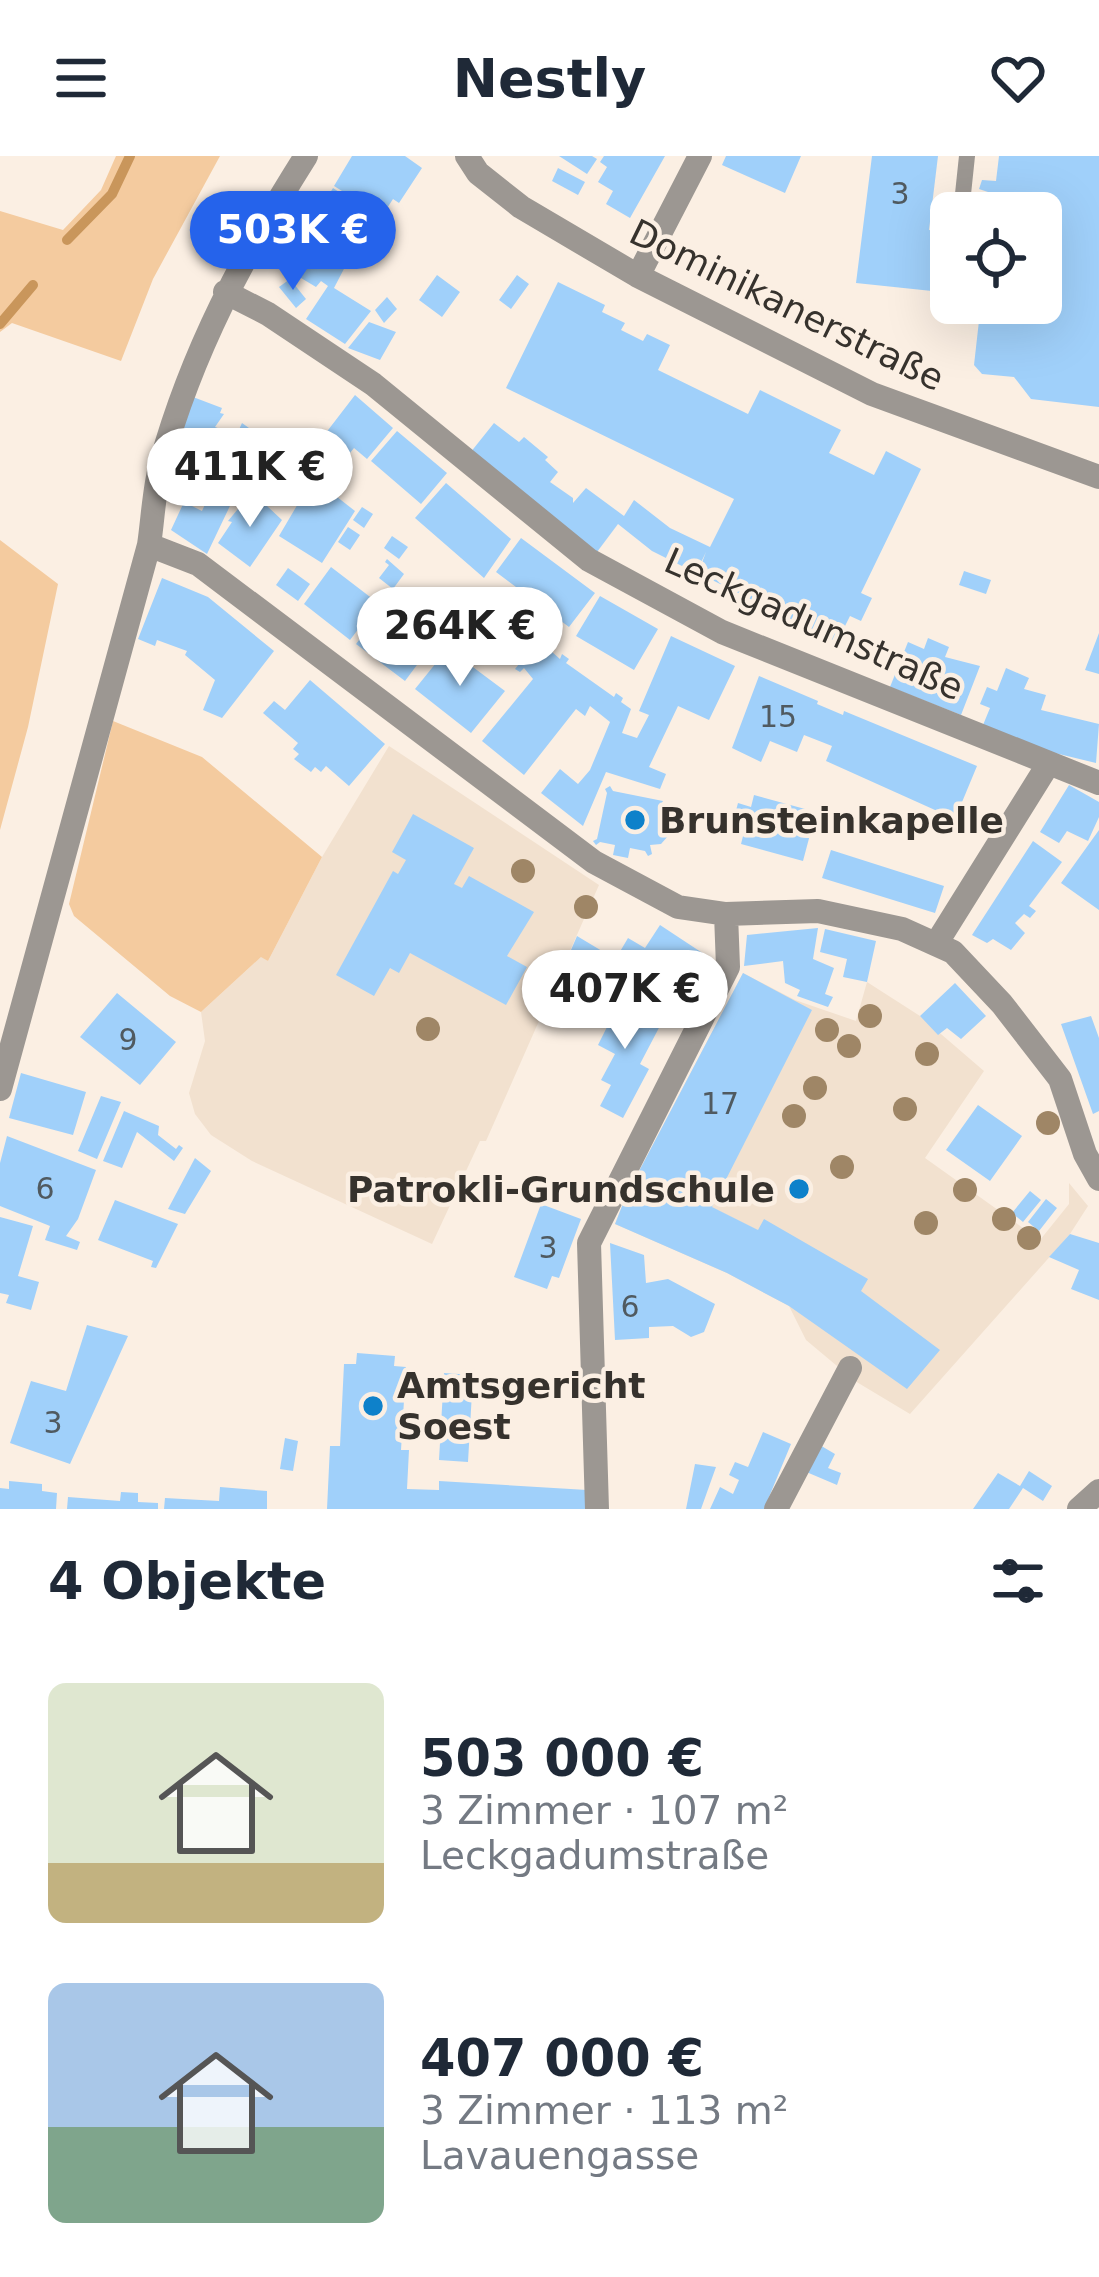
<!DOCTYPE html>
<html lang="de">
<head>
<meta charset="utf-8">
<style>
  body { margin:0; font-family:"DejaVu Sans",sans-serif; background:#f6f6f7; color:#1f2937; height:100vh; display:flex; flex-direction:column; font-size:45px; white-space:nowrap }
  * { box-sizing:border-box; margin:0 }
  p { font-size:39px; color:#747a83 }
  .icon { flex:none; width:66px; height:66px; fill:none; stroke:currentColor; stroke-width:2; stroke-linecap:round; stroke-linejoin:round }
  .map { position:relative; height:1353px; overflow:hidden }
  .details { display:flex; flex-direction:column; background:#fff; flex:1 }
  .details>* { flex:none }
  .buttons { position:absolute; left:930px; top:36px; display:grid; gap:24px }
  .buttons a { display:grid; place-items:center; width:132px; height:132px; border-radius:18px; background:#fff; box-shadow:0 12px 48px #0002; font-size:60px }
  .price { position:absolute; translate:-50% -102px; padding:0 27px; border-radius:42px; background:#fff; color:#222; font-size:39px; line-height:78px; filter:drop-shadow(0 3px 6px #0008) }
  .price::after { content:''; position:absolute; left:50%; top:72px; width:36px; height:27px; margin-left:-18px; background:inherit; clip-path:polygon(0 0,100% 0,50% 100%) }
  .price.active { background:#2563eb; color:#fff }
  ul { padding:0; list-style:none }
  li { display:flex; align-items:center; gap:36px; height:300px; padding:0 48px }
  li span { display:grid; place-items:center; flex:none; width:336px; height:240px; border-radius:18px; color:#555 }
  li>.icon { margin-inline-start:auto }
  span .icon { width:144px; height:144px; fill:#fffc; stroke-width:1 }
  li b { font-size:51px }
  h2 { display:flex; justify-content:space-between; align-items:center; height:144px; padding:0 48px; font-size:51px }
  header { display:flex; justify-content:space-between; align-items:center; height:156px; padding:0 48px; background:#fff; font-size:54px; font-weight:700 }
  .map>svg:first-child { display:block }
</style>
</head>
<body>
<header><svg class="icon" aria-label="menu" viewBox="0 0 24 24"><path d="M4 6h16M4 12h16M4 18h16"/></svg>Nestly<svg class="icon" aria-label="heart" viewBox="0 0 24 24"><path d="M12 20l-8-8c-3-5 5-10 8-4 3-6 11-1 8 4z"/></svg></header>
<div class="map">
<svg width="1099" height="1353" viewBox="0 0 1099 1353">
  <rect width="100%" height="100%" fill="#fbefe3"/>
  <path fill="#f2e1cf" d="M389 590 599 729 486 985H480L432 1088 252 1005 211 979 195 958 189 937 205 885 201 856 262 800 268 805 322 701Z
    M743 817 795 844 856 865 867 826 920 860 984 915 925 1002 1040 1084 1069 1048V1027L1088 1050 1070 1078 910 1258 855 1225 806 1184 789 1150 727 1117 615 1068 626 1040Z"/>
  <path fill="#f4cb9f" d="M116 0H220L153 123 121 205 12 167 0 176V55L63 74 101 34Z
    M0 384 58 428 28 571 0 674Z
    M113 565 202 601 322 701 268 805 261 801 201 856 170 840 74 760 69 748Z"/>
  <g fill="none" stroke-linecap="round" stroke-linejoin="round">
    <path stroke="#c9965b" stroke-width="10" d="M67 84 112 38 130 0
      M0 168 33 129"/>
  </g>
  <path fill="#a0d0fa" d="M352 0H405L422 12 399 47 393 43 382 60 334 30Z
    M559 0H592L597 3 587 18Z
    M604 0H665L630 62 606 48 613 35 598 26 607 11 600 6Z
    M726 0H801L785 37 722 9Z
    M872 0H938L929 74 951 76V137L856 127Z
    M999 0H1099V251L1031 243 1014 221 982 218 974 209 981 147H1041V57H992L994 38 979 33 982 24 996 25Z
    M558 12 585 26 578 39 552 25Z
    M333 32 380 63 368 82 359 84 334 132 371 155 345 188 306 163 328 130 321 125 316 131 286 113 293 103 290 101Z
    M437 119 460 136 442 161 419 144Z
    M517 119 529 128 511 153 499 144Z
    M290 123 306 143 296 152 279 131Z
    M558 126 605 149 602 156 625 167 621 174 643 185 647 178 670 189 658 214 748 258 760 234 841 274 829 297 874 319 886 295 921 313 861 437 872 442 861 465 850 460 837 486 698 417 706 396 696 417 652 395 618 368 594 400 470 297 494 267 519 286 524 281 548 301 545 304 558 316 550 326 573 342V347L586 332 624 360 634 344 670 372 710 391 734 343 506 232Z
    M387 141 397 153 384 167 375 154Z
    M369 166 396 176 380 204 348 192Z
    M355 239 393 272 367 303 354 292 323 330 355 355 322 407 279 380 299 346 282 334Z
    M193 241 222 252 220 257 224 258 215 271 234 278 228 293 182 276Z
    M242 267 290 301 273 327 249 310 207 398 171 374 184 346 202 355Z
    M397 275 447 317 421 348 371 305Z
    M446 327 511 383 484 422 415 362Z
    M252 336 282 364 250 411 218 387 232 366 228 365Z
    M362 351 373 358 364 372 353 364Z
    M348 371 360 379 350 394 338 386Z
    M392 380 408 391 399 403 384 392Z
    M521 382 595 437 569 471 496 416Z
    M387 403 404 418 393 433 379 422 389 409 385 406Z
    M331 411 378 447 350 484 304 448Z
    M288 412 310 428 298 445 276 429Z
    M964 415 991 424 986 438 959 429Z
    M162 422 208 441 274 495 222 562 203 554 215 524 185 499 187 495 157 484 155 490 138 483Z
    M483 436 487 441 484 444 496 455 488 464 471 449Z
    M600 440 658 473 634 514 576 480Z
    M391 442 405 452 409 446 426 459 421 464 440 478 405 525 356 488Z
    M1099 477V518L1085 514Z
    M534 480 560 503 562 498 569 503 566 507 614 541 616 537 623 542 621 546 631 553 622 577 637 582 649 559 639 555 671 480 735 510 709 564 678 550 649 611 666 618 660 633 606 616 583 670 541 637 560 613 578 628 590 614 610 566 590 550 585 560 576 553 524 619 482 585 533 523 524 512 520 516 515 513 519 508 514 504Z
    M457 481 462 486 454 497 505 535 471 577 415 533Z
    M928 482 949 491 945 501 980 510 961 559 890 531 908 486 924 493Z
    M1006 512 1029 522 1024 533 1046 539 1041 554 1099 568 1096 607 1030 591 983 569 990 552 980 548 987 531 997 535Z
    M759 520 818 545 817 548 843 559 844 555 977 610 955 663 826 605 832 590 804 579 797 596 770 585 761 606 732 592Z
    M310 524 385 588 349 630 326 610 321 616 315 611 311 616 294 603 299 598 293 593 298 587 263 557 274 545 285 554Z
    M1069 629 1099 646V661L1088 685 1067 675 1059 687 1040 676Z
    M610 630 613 635 663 645 659 652 672 667 669 679 661 688 650 689 652 698 648 700 645 695 630 692 628 702 613 699 615 689 600 686 596 689 593 685 597 683 607 637 605 633Z
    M754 639 816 656 803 705 741 688 744 676 731 673 738 647 751 651Z
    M413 658 474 692 454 728 462 732 469 720 534 756 507 800 527 811 506 849 410 797 399 817 390 812 374 840 336 819 393 715 398 718 406 704 392 696Z
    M1099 674V754L1061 727Z
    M1033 685 1062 706 1029 750 1036 755 1030 762 1024 758 1015 767 1025 777 1011 794 993 783 987 787 972 779Z
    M831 694 944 730 935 757 822 722Z
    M660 769 713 804 687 844 618 799 628 782 645 792Z
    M818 772 813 803 834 812 825 838 833 841 828 851 797 840 800 834 785 827 783 805 744 810 747 779Z
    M825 773 876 785 867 826 843 821 847 803 820 796Z
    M577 780 607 798 591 824 565 808Z
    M743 817 812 854 712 1051 758 1074 764 1063 868 1123 861 1135 940 1194 907 1233 789 1150 727 1117 615 1068 626 1040Z
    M955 827 986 860 961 883 947 872 938 879 920 860Z
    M117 837 176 886 140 929 80 881Z
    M610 838 662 866 640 908 649 913 623 962 600 950 611 929 601 924 615 898 598 889 608 869 597 863Z
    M1091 860 1099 882V955L1093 958 1061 868Z
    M21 917 86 936 73 979 9 962Z
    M101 940 121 946 97 1003 78 995Z
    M978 949 1022 980 990 1025 946 994Z
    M124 955 159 970 158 979 176 993 179 989 183 992 174 1005 137 976 122 1012 103 1005Z
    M7 980 96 1014 78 1063 66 1080 80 1086 77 1094 45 1084 50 1070 0 1050V1007Z
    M195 1002 211 1015 185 1058 168 1053Z
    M1030 1035 1041 1044 1023 1066 1012 1057Z
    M1046 1043 1057 1052 1039 1075 1028 1066Z
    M115 1044 178 1068 156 1112 151 1111 153 1105 98 1084Z
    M541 1048 581 1063 559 1122 552 1120 547 1133 514 1121Z
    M0 1061 33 1070 18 1120 39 1126 31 1154 6 1147 9 1139 0 1137Z
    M1070 1078 1099 1087V1144L1071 1133 1079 1114 1049 1101Z
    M610 1087 644 1099 646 1127 668 1123 715 1148 704 1176 691 1181 673 1170 649 1171V1182L615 1184Z
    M87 1169 128 1180 70 1308 10 1287 31 1225 66 1235Z
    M357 1197 395 1200 394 1210 406 1211 401 1294H409L407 1333 439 1334V1325L587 1334 586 1353H327L330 1290H340L344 1208H356Z
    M444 1217 473 1219 468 1306 439 1304Z
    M763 1276 791 1288 764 1353H710L720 1331 733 1338 739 1324 729 1319 735 1306 748 1311Z
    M285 1282 298 1285 293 1315 280 1313Z
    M818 1288 835 1298 828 1312 841 1317 837 1329 804 1315Z
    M695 1308 716 1311 701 1353H686Z
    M1029 1315 1052 1330 1043 1345 1023 1332 1009 1353H973L998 1317 1020 1330Z
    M9 1325 42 1328V1335L57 1337 56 1353H0V1332L9 1333Z
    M220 1331 267 1335V1353H164L165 1342 219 1345Z
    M121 1336 138 1337V1346L158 1347V1353H67L68 1341 120 1345Z"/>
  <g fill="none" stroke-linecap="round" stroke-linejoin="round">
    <path stroke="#9c9792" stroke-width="16" d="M961 57 967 0"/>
    <path stroke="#9c9792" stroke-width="24" d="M467 0 478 17 521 51 638 120 872 238 1099 321
      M638 120 700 0
      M225 136 268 158 373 228 589 404 722 476 1099 627
      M149 389 198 408 594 706 678 751 726 758 818 755 902 773 953 796 1002 848 1060 923 1085 998 1099 1023
      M936 788 1049 607
      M0 933 149 389C153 362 154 333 161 307 192 195 244 98 306 0
      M597 1353 589 1087 728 811 726 758
      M776 1353 850 1212
      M1079 1353 1099 1335"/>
  </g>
  <g fill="#9f8666">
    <circle cx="523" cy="715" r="12"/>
    <circle cx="586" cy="751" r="12"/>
    <circle cx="870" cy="860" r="12"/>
    <circle cx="428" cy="873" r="12"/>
    <circle cx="827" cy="874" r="12"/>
    <circle cx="849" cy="890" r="12"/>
    <circle cx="927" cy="898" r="12"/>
    <circle cx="815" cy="932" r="12"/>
    <circle cx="905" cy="953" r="12"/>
    <circle cx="794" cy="960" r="12"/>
    <circle cx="1048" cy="967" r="12"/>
    <circle cx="842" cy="1011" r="12"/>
    <circle cx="965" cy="1034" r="12"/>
    <circle cx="1004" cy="1063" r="12"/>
    <circle cx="926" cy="1067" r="12"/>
    <circle cx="1029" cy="1082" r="12"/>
  </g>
  <g fill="#0e81ca" stroke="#fbefe3" stroke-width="4.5">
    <circle cx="635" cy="664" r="12"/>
    <circle cx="799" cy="1033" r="12"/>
    <circle cx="373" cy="1250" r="12"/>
  </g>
  <g text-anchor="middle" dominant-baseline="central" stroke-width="9" stroke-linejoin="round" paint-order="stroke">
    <g font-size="30" fill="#505a60">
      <text x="900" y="37">3</text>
      <text x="778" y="560">15</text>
      <text x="128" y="883">9</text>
      <text x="720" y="947">17</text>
      <text x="45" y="1032">6</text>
      <text x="548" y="1091">3</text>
      <text x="630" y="1150">6</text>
      <text x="53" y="1266">3</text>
    </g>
    <g font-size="36" fill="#36322d" stroke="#fbefe3">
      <text transform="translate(787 149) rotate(26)">Dominikanerstraße</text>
      <text transform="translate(814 468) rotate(24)">Leckgadumstraße</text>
    </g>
    <g font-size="36" font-weight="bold" fill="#36322d" stroke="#fbefe3" text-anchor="start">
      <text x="659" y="664">Brunsteinkapelle</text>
      <text x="775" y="1033" text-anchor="end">Patrokli-Grundschule</text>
      <text x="397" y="1229">Amtsgericht<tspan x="397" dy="41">Soest</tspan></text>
    </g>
  </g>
</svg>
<div class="buttons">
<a><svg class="icon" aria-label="locate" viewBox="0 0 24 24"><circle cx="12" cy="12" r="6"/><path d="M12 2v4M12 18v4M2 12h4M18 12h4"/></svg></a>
</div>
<b class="price active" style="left:293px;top:137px">503K €</b>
<b class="price" style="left:250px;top:374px">411K €</b>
<b class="price" style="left:460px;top:533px">264K €</b>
<b class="price" style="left:625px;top:896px">407K €</b>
</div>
<section class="details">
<h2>4 Objekte<svg class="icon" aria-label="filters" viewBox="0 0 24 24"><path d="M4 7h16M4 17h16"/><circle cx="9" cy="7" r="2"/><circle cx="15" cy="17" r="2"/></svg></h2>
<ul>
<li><span style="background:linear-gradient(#dfe7d0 75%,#c2b280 0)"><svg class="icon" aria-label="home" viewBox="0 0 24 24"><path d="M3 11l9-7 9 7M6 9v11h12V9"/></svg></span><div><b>503 000 €</b><p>3 Zimmer · 107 m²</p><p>Leckgadumstraße</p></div></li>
<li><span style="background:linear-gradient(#a9c7e8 60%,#7fa58c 0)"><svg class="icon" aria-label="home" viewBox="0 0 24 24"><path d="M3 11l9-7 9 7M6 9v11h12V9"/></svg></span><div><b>407 000 €</b><p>3 Zimmer · 113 m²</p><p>Lavauengasse</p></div></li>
</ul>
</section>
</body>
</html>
